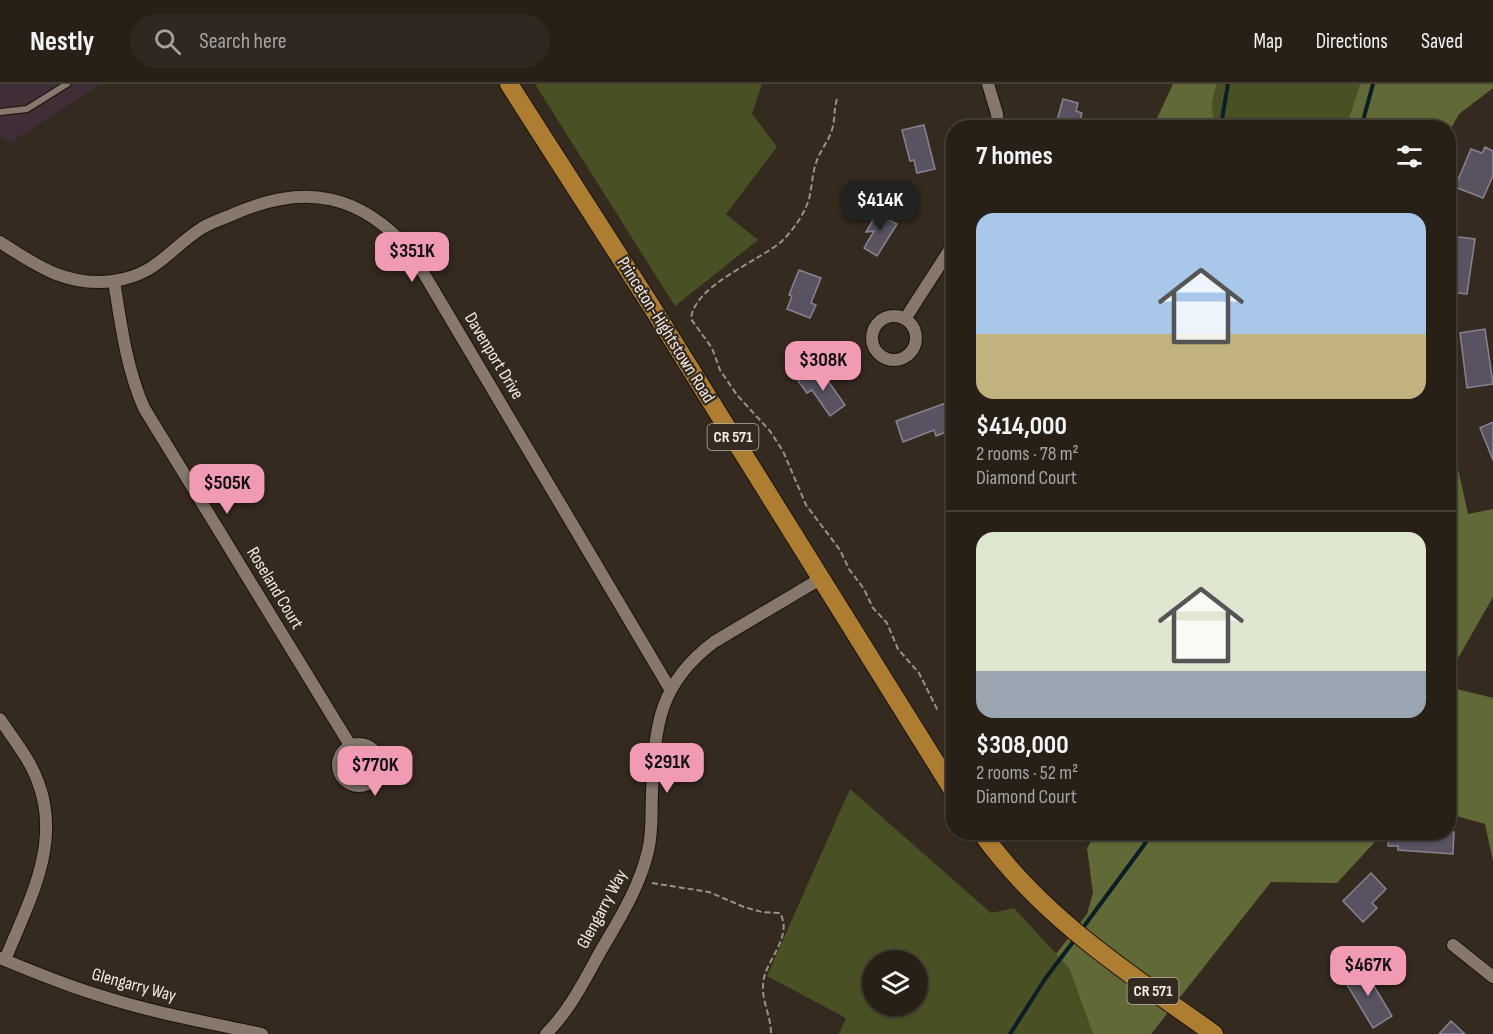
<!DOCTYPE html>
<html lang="en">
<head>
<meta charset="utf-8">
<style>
  body { margin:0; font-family:"Sofia Sans Condensed",sans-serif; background:#302820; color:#f1f3f6; height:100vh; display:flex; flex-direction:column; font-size:22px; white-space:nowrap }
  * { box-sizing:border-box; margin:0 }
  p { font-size:20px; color:#a5a3a1 }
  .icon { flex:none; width:33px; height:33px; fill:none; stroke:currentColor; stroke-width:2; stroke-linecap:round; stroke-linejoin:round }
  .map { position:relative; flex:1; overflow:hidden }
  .side { position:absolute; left:946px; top:36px; width:510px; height:720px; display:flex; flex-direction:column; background:#282017; border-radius:24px; box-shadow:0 2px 4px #0004,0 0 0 2px #443e36 }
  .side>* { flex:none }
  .buttons { position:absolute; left:862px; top:866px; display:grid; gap:12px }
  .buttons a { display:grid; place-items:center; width:66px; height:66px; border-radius:50%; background:#282017; box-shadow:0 2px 4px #0004,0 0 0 2px #443e36; font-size:30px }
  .price { position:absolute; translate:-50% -51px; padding:0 14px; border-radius:12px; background:#f19ab3; color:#111; font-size:20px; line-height:39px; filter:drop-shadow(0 2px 3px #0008) }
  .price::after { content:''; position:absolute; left:50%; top:36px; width:18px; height:14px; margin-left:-9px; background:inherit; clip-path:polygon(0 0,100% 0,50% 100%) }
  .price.current { background:#222; color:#fff }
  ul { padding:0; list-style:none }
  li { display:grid; align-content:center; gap:12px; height:318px; padding:0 30px }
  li+li { border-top:2px solid #443e36 }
  li span { display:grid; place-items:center; height:186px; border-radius:18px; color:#555 }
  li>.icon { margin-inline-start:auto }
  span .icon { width:108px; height:108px; fill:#fffc; stroke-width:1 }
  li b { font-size:26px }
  h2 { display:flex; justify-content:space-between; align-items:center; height:72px; padding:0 30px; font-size:26px }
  header { display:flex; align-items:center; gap:36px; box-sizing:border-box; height:84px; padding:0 30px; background:#282017; border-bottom:2px solid #443e36 }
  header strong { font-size:28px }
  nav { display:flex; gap:33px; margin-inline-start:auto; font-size:21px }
  .search { width:420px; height:54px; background:#302820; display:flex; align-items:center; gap:15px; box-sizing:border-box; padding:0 21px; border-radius:33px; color:#a5a3a1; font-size:22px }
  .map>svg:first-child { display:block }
</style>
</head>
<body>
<header>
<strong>Nestly</strong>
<div class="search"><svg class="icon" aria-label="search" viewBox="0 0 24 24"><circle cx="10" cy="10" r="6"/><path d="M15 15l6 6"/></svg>Search here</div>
<nav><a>Map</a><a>Directions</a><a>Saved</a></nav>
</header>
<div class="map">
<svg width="1493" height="950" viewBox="0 0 1493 950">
  <rect width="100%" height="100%" fill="#352a1f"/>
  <path fill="#3f2d37" d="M0 0H101L10 59 0 53Z"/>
  <path fill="#495124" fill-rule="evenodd" d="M535 0H762L752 30 777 63 726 130 758 156 675 222Z
    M1217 0H1360L1346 43H1214L1212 18Z
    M850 705 991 829 1014 824 1069 884 1093 950H839L846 934 767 892ZM873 876H918V921H873Z"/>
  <path fill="#616a37" d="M1173 0H1217L1212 18 1214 43H1153Z
    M1360 0H1493V4L1459 30 1449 48V44L1346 43Z
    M1449 344 1468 430 1493 425V513L1449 590Z
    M1449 603 1493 614V777L1485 740 1449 730Z
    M1096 749H1383L1337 799 1271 798 1151 950H1093L1069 884 1056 870 1087 830 1093 809 1087 764Z"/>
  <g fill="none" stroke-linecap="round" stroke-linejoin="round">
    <path stroke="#091f25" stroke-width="4" d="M1223 44 1222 35 1228 0
      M1361 44 1373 0
      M1082 845 1144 761 1152 748
      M1010 950 1045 895 1076 854"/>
  </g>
  <path fill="#585261" stroke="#888292" stroke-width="1.5" d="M1063 15 1078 19 1076 27 1082 29 1078 44H1055Z
    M924 41 935 85 917 89 914 76 910 77 902 46Z
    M1485 63 1493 67V92L1483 114 1455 103 1471 65 1482 69Z
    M880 124 892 131 889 136 897 140 877 172 864 164 874 147 866 148Z
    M1450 152 1475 155 1467 210 1449 208Z
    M799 186 821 194 811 219 816 221 810 234 787 225 792 212 789 211Z
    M1485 245 1493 300 1467 304 1460 249Z
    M821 287 845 321 830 332 812 306 807 309 798 297 810 288 814 293Z
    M946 319 949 328 945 330 951 346 936 352 934 346 903 358 896 337Z
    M1493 338V376L1480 344Z
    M1389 748H1454L1453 770 1398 766V762H1388Z
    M1371 789 1386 805 1372 819 1377 824 1363 838 1343 817Z
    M1362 882 1392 932 1373 944 1343 894Z
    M1451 937 1465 950H1439Z"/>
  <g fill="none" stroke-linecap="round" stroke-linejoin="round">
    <g stroke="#1c1208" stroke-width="8">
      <path id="lane" d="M0 28 27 25 67 0"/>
    </g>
    <g stroke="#1c1208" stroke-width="14">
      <path id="street" d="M988 0 997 30 998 44
        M0 158C37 182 67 203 113 197 157 191 169 165 202 144 212 138 225 134 236 129 306 99 361 110 411 168L670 605
        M114 197C121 240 126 283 144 324L350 661
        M872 254a22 22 0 1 1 44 0a22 22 0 1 1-44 0Z
        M905 235 954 159
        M0 635C13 655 30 675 38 698 62 760 28 819 5 876
        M338 681a21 21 0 1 1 42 0a21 21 0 1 1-42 0Z
        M1453 861 1493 893
        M0 874C31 887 63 900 95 910 149 928 206 938 262 950
        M546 950C569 927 583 899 599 870 618 837 639 805 648 767 653 747 651 728 652 708 655 642 658 600 714 558L820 495"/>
    </g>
    <g stroke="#1c1208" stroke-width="20">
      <path id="primary" d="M509 0 655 228 954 708
        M981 748C1042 834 1130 890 1214 950"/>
    </g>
    <path stroke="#999087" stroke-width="2" stroke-dasharray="6 3" stroke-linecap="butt" d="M837 15C834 24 835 33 833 42 830 56 820 66 816 79 812 91 812 103 809 115 804 131 794 145 782 157 758 178 694 201 691 235L712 264 720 286 737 311 770 347 783 367 806 421 840 466 849 485 864 505 873 524 887 539 898 565 919 589 938 627
      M652 799 709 808 744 823 762 828 780 829C792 850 771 872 765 890 758 913 771 928 771 950"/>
    <use href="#lane" stroke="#86786c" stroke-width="6"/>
    <use href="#street" stroke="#86786c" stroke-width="12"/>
    <use href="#primary" stroke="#ad7d32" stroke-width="18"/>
  </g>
  <g text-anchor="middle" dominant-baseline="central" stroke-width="4.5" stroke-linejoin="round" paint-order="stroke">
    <g fill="#352a1f" stroke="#bab1a9" stroke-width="1.5">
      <rect x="707.5" y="340" width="51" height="26" rx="4.5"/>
      <rect x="1127.5" y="894" width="51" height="26" rx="4.5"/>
    </g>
    <g font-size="16" font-weight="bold" fill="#f3ebe4">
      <text x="733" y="353">CR 571</text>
      <text x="1153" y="907">CR 571</text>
    </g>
    <g font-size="18" fill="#f3ebe4" stroke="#352a1f">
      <text transform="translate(666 246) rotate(58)">Princeton-Hightstown Road</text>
      <text transform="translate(494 272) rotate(59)">Davenport Drive</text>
      <text transform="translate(275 504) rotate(59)">Roseland Court</text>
      <text transform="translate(602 825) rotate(-62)">Glengarry Way</text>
      <text transform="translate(134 901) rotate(15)">Glengarry Way</text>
    </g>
  </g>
</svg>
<div class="buttons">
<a><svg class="icon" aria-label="layers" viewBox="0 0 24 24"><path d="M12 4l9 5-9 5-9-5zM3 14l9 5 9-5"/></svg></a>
</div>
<b class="price current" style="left:880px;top:148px">$414K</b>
<b class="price" style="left:412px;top:199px">$351K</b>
<b class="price" style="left:823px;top:308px">$308K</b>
<b class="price" style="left:227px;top:431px">$505K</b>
<b class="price" style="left:667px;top:710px">$291K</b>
<b class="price" style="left:375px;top:713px">$770K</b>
<b class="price" style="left:1368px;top:913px">$467K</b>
<section class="side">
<h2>7 homes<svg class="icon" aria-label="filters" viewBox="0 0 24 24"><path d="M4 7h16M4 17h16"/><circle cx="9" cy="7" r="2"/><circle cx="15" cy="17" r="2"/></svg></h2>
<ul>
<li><span style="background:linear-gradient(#a9c7e8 65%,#c2b280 0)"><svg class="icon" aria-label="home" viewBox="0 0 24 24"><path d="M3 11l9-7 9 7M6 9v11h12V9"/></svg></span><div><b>$414,000</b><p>2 rooms · 78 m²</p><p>Diamond Court</p></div></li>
<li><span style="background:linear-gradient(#dfe7d0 75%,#9aa5b1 0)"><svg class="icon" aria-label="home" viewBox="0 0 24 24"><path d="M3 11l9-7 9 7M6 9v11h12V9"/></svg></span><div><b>$308,000</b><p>2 rooms · 52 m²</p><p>Diamond Court</p></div></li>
</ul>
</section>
</div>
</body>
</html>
